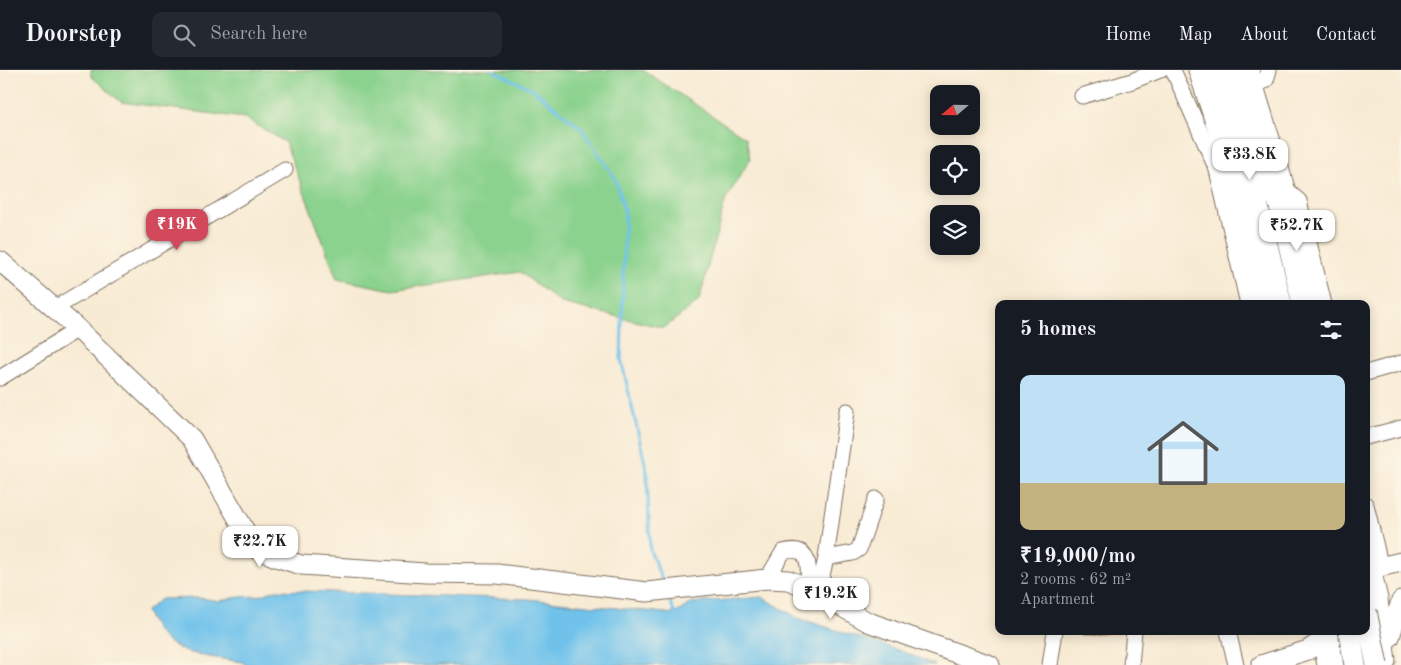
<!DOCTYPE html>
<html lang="en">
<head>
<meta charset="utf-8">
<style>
  body { margin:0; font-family:"Old Standard TT",serif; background:#242831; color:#f1f3f6; height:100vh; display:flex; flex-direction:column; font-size:19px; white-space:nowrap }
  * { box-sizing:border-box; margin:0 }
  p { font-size:16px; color:#9ea1a6 }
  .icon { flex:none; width:28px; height:28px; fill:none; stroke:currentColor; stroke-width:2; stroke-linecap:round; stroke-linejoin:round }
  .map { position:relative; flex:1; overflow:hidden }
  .side { position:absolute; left:995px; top:230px; width:375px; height:335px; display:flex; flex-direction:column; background:#171b24; border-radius:10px; box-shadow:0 2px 12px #0003 }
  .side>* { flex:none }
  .needle { width:32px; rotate:250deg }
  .tools { position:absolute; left:930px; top:15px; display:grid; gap:10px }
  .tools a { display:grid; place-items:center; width:50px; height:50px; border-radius:10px; background:#171b24; box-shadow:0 2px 12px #0003; font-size:25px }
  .price { position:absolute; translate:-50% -42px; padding:0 11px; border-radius:10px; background:#fff; color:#222; font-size:16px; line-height:32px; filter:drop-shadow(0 1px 2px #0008) }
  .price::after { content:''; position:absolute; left:50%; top:30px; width:15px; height:11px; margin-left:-8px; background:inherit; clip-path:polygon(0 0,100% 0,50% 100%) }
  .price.on { background:#d1495b; color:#fff }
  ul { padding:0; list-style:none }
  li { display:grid; align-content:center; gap:10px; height:265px; padding:0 25px }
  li+li { border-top:1px solid #363941 }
  li span { display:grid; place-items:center; height:155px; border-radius:10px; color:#555 }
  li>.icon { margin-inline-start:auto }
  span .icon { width:90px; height:90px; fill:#fffc; stroke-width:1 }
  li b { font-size:21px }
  h2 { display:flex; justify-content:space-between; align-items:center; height:60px; padding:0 25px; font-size:21px }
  header { display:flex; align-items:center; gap:30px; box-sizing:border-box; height:70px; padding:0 25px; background:#171b24; border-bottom:1px solid #363941 }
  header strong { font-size:24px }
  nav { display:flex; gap:28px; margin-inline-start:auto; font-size:18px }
  .search { width:350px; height:45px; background:#242831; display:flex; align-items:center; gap:12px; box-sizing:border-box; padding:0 18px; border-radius:10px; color:#9ea1a6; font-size:19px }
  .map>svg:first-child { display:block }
</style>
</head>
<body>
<header>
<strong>Doorstep</strong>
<div class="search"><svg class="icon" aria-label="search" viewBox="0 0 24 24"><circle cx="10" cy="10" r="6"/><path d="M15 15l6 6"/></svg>Search here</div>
<nav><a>Home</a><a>Map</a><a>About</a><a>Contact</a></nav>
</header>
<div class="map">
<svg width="1401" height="595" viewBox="0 0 1401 595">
  <rect width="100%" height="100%" fill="#fcf5e5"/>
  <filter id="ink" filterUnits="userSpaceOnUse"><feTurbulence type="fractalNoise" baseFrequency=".02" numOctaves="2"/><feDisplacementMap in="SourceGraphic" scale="10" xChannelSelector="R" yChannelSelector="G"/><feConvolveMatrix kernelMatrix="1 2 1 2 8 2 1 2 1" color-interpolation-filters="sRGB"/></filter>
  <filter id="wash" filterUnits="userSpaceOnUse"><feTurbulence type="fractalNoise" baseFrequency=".0096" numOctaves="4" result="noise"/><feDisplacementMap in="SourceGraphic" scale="20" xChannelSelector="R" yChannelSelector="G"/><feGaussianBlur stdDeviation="1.12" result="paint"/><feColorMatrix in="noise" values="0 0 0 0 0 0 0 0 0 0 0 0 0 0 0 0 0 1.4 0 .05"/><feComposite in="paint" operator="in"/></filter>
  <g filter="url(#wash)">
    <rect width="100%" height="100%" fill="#f8ebd4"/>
    <path fill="#8ad28d" stroke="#627e56" d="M91 0H643L746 68 750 89 725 131 699 231 664 258 561 233 520 202 392 220 337 209 285 72 245 48 121 32 91 6Z"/>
    <path fill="#70c2eb" stroke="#567684" d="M276 520 528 529 675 544 691 533 762 527 798 548 901 581 935 595H246L242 592C198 584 165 587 146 541L161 529 200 528 220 531 238 527 259 526Z"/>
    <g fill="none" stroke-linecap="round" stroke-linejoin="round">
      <path stroke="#70c2eb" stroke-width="3" d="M492 0 534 20 581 58 615 108 625 143 621 289 647 402 650 480 663 513
        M668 526 675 544"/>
    </g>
    <g id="blocks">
      <path fill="#e9a16e" d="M1084 561H1119V564H1084Z"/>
    </g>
  </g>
  <g filter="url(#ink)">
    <use href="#blocks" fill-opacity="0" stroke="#7d6e5e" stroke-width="1"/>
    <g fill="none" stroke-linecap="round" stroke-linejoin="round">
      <g stroke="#7d6e5e" stroke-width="17">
        <path id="minor" d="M1173 0 1217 100
          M1254 17 1266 10 1269 0
          M1082 26 1132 11 1160 0
          M1223 77 1217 100 1248 234
          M1286 120 1299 131 1324 234
          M55 238 285 100
          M1366 303 1401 293
          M0 308 78 259
          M1366 367 1401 358
          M1366 435 1381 498
          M826 488 853 483 859 479 876 429
          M767 509 783 482C812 474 808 497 809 518
          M818 523 826 488 847 341
          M1228 561 1236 595
          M1318 561 1325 595
          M1050 595 1055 561
          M1131 595 1134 561"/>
      </g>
      <g stroke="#7d6e5e" stroke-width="21">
        <path id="major" d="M1198 0 1223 77 1263 234
          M1249 0 1296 154 1314 234
          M0 191 78 259 192 369 255 478 276 487 301 495 426 503 497 504 647 522 767 509 788 510 809 518 868 552 990 595
          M1366 477 1378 529 1386 591
          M1366 500 1401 492
          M1333 561 1338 595
          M1384 572 1390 567 1401 531
          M1261 595 1308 580 1333 563"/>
      </g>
      <g stroke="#7d6e5e" stroke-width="23">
        <path id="highway" d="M1214 0 1254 121 1281 234
          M1233 0 1280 136 1303 234"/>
      </g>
      <use href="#minor" stroke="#fff" stroke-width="15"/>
      <use href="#major" stroke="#fff" stroke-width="19"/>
      <use href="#highway" stroke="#fff" stroke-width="21"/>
      <g stroke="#7d6e5e" stroke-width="23" stroke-linecap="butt">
        <path id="highway-bridge" d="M1366 541 1377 595
          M1349 561 1355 595"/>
      </g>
      <use href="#highway-bridge" stroke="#fff" stroke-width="21"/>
    </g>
  </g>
</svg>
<div class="tools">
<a><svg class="needle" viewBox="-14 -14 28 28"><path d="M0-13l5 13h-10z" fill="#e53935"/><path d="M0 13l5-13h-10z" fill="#9ea1a6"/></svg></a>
<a><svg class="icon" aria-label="locate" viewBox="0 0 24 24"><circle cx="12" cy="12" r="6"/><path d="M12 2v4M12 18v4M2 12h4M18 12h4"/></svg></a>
<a><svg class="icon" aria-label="layers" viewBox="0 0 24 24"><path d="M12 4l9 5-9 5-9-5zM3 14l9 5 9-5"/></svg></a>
</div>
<b class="price" style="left:1250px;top:111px">₹33.8K</b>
<b class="price on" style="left:177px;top:181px">₹19K</b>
<b class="price" style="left:1297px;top:182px">₹52.7K</b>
<b class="price" style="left:260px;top:498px">₹22.7K</b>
<b class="price" style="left:831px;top:550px">₹19.2K</b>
<section class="side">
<h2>5 homes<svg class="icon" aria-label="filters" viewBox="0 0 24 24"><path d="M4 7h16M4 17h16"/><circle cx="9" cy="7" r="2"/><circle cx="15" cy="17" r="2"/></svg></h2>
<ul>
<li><span style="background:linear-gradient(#bfe0f5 70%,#c2b280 0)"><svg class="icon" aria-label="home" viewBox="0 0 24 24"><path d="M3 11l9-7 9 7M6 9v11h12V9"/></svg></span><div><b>₹19,000/mo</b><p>2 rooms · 62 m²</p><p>Apartment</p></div></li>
</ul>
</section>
</div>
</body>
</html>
